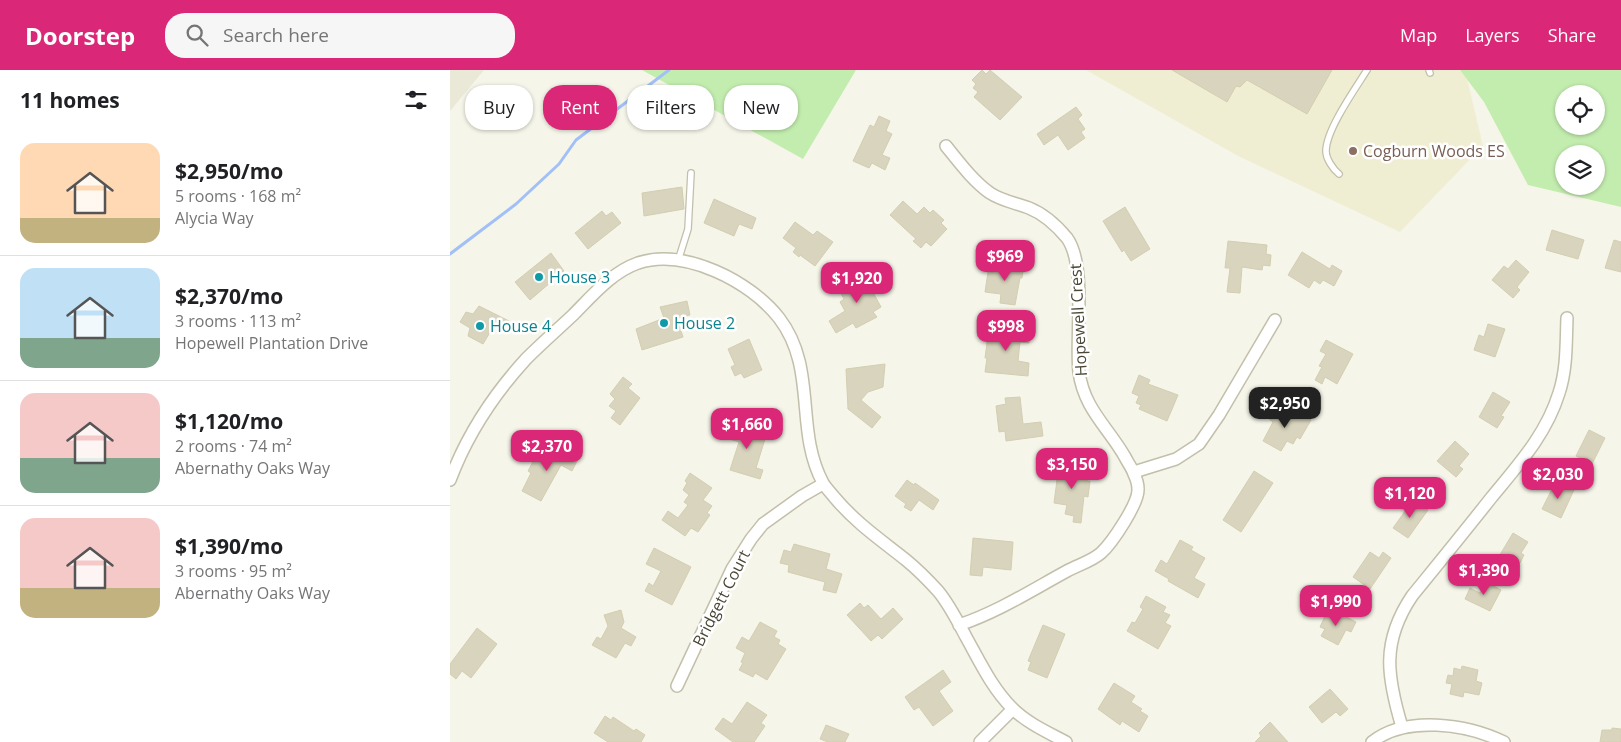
<!DOCTYPE html>
<html lang="en">
<head>
<meta charset="utf-8">
<style>
  body { margin:0; font-family:"Open Sans",sans-serif; background:#f6f6f6; color:#202124; height:100vh; display:flex; flex-direction:column; font-size:19px; white-space:nowrap }
  * { box-sizing:border-box; margin:0 }
  p { font-size:16px; color:#757577 }
  .icon { flex:none; width:28px; height:28px; fill:none; stroke:currentColor; stroke-width:2; stroke-linecap:round; stroke-linejoin:round }
  .map { position:relative; flex:1; overflow:hidden }
  .sheet { display:flex; flex-direction:column; background:#fff; width:450px }
  .sheet>* { flex:none }
  .guide { position:absolute; left:15px; top:15px; width:475px; height:45px; display:flex; gap:10px }
  .fabs { position:absolute; left:1105px; top:15px; display:grid; gap:10px }
  .fabs a { display:grid; place-items:center; width:50px; height:50px; border-radius:50%; background:#fff; box-shadow:0 1px 4px #0004; font-size:25px }
  .price { position:absolute; translate:-50% -42px; padding:0 11px; border-radius:10px; background:#db2777; color:#fff; font-size:16px; line-height:32px; filter:drop-shadow(0 1px 2px #0008) }
  .price::after { content:''; position:absolute; left:50%; top:30px; width:15px; height:11px; margin-left:-8px; background:inherit; clip-path:polygon(0 0,100% 0,50% 100%) }
  .price.selected { background:#222; color:#fff }
  ul { padding:0; list-style:none }
  li { display:flex; align-items:center; gap:15px; height:125px; padding:0 20px }
  li+li { border-top:1px solid #e0e0e0 }
  li span { display:grid; place-items:center; flex:none; width:140px; height:100px; border-radius:15px; color:#555 }
  li>.icon { margin-inline-start:auto }
  span .icon { width:60px; height:60px; fill:#fffc; stroke-width:1 }
  li b { font-size:21px }
  h2 { display:flex; justify-content:space-between; align-items:center; height:60px; padding:0 20px; font-size:21px }
  .pill { padding:0 18px; border-radius:20px; background:#fff; box-shadow:0 1px 4px #0004; font-size:18px; line-height:45px }
  .pill.selected { background:#db2777; color:#fff }
  header { display:flex; align-items:center; gap:30px; box-sizing:border-box; height:70px; padding:0 25px; background:#db2777; color:#fff }
  header strong { font-size:24px }
  nav { display:flex; gap:28px; margin-inline-start:auto; font-size:18px }
  .search { width:350px; height:45px; background:#f6f6f6; display:flex; align-items:center; gap:12px; box-sizing:border-box; padding:0 18px; border-radius:20px; color:#757577; font-size:19px }
  main { display:flex; flex:1; min-height:0 }
  .map>svg:first-child { display:block }
</style>
</head>
<body>
<header>
<strong>Doorstep</strong>
<div class="search"><svg class="icon" aria-label="search" viewBox="0 0 24 24"><circle cx="10" cy="10" r="6"/><path d="M15 15l6 6"/></svg>Search here</div>
<nav><a>Map</a><a>Layers</a><a>Share</a></nav>
</header>
<main>
<section class="sheet">
<h2>11 homes<svg class="icon" aria-label="filters" viewBox="0 0 24 24"><path d="M4 7h16M4 17h16"/><circle cx="9" cy="7" r="2"/><circle cx="15" cy="17" r="2"/></svg></h2>
<ul>
<li><span style="background:linear-gradient(#ffd9b3 75%,#c2b280 0)"><svg class="icon" aria-label="home" viewBox="0 0 24 24"><path d="M3 11l9-7 9 7M6 9v11h12V9"/></svg></span><div><b>$2,950/mo</b><p>5 rooms · 168 m²</p><p>Alycia Way</p></div></li>
<li><span style="background:linear-gradient(#bfe0f5 70%,#7fa58c 0)"><svg class="icon" aria-label="home" viewBox="0 0 24 24"><path d="M3 11l9-7 9 7M6 9v11h12V9"/></svg></span><div><b>$2,370/mo</b><p>3 rooms · 113 m²</p><p>Hopewell Plantation Drive</p></div></li>
<li><span style="background:linear-gradient(#f6c9c9 65%,#7fa58c 0)"><svg class="icon" aria-label="home" viewBox="0 0 24 24"><path d="M3 11l9-7 9 7M6 9v11h12V9"/></svg></span><div><b>$1,120/mo</b><p>2 rooms · 74 m²</p><p>Abernathy Oaks Way</p></div></li>
<li><span style="background:linear-gradient(#f6c9c9 70%,#c2b280 0)"><svg class="icon" aria-label="home" viewBox="0 0 24 24"><path d="M3 11l9-7 9 7M6 9v11h12V9"/></svg></span><div><b>$1,390/mo</b><p>3 rooms · 95 m²</p><p>Abernathy Oaks Way</p></div></li>
</ul>
</section>
<div class="map">
<svg width="1171" height="672" viewBox="0 0 1171 672">
  <rect width="100%" height="100%" fill="#f6f5e9"/>
  <path fill="#eae8d7" d="M0 0H34L0 41Z"/>
  <path fill="#f0eed2" d="M636 0H1015L1033 76 950 162 788 86Z"/>
  <path fill="#c3edaf" fill-rule="evenodd" d="M192 0H406L353 89Z
    M1010 0H1171V137L1078 115 1034 32ZM1114 24H1146V56H1114ZM1114 84H1146V116H1114Z"/>
  <g fill="none" stroke-linecap="round" stroke-linejoin="round">
    <path stroke="#a1c0f7" stroke-width="3" d="M0 184 66 134 109 94 126 70 219 0"/>
  </g>
  <path fill="#d8d4bd" stroke="#d4ceb0" d="M532 0 536 4 540 0 572 27 550 50 524 27 528 22 523 18 526 14 522 10Z
    M722 0H882L857 44 797 10 790 17 786 16 777 32Z
    M626 37 632 45 628 49 635 59 631 62 635 68 618 80 608 65 594 75 587 64Z
    M429 46 440 51 436 61 442 64 432 85 440 88 435 100 422 93 419 98 403 91 420 55 424 57Z
    M232 117 234 139 194 146 192 123Z
    M264 129 306 148 302 159 289 154 284 166 254 153Z
    M453 131 467 144 474 137 480 143 483 140 494 150 491 153 497 159 481 176 476 172 471 178 463 171 466 169 440 145Z
    M675 137 700 179 681 191 674 180 672 182 653 151Z
    M152 141 156 146 162 142 171 153 138 179 125 163Z
    M345 152 363 165 367 161 383 172 365 196 350 185 349 187 343 182 346 178 333 168Z
    M1102 160 1134 170 1128 189 1096 180Z
    M1164 170 1171 172V202L1155 198Z
    M778 171 817 175 816 184 821 185 820 196 813 195 812 200 792 197 790 223 777 222 780 198H775Z
    M852 182 880 199 882 195 892 201 884 216 873 210 870 214 864 210 859 218 838 205Z
    M101 183 114 201 80 230 65 212Z
    M1066 190 1079 202 1067 217 1070 220 1063 228 1042 210 1054 196 1058 199Z
    M549 191 574 195 572 208H570L565 235 550 233 551 224 535 222 538 202 547 203Z
    M421 202 426 211 419 215 431 237 423 242 427 247 406 258 403 253 386 263 379 251 395 241 390 232 394 229 389 220Z
    M237 231 240 245 227 248 233 267 192 280 186 259 214 248 210 237Z
    M29 236 59 251 54 259 45 254 33 274 18 266 20 258 10 252 16 242 23 244Z
    M1038 254 1055 259 1045 287 1024 280 1029 265 1034 267Z
    M539 258 566 262 567 258 580 260 579 273 570 272 568 291 579 293 578 306 535 302 537 288H535Z
    M299 269 312 300 294 308 291 303 285 306 281 297 285 295 278 279Z
    M876 270 903 284 887 314 875 307 872 314 865 310 872 297 869 296 876 284 870 281Z
    M435 294 433 317 418 322 411 330 431 347 422 358 398 339 396 299Z
    M689 305 700 310 698 314 728 325 717 351 689 339 691 335 686 333 689 326 682 323Z
    M173 307 182 314 178 318 190 328 170 355 161 348 166 341 159 336 165 329 160 324Z
    M1043 322 1060 332 1051 346 1054 347 1047 358 1029 347Z
    M570 327 573 354 591 352 593 366 556 371 555 361 549 362 546 336 556 334 555 328Z
    M824 338 844 350 848 343 861 350 850 369 847 367 843 374 837 371 831 381 813 371 823 352 818 348Z
    M284 352 312 360 310 368 315 369 306 398 313 400 310 409 280 400 289 372 279 369Z
    M1139 360 1155 368 1142 394 1126 386Z
    M1005 371 1019 384 1009 396 1013 399 1006 407 987 391Z
    M98 376 115 385 117 383 128 389 122 401 111 395 91 431 72 421 81 403 78 401 85 388 90 391Z
    M607 395 638 399 637 411H640L638 427 634 426 631 453 623 452 624 446 615 444 617 435 604 433 607 410 605 409Z
    M804 401 823 413 791 462 773 450Z
    M240 403 262 418 253 430 262 436 257 443 260 445 248 462 241 458 235 466 212 450 218 441 228 448 238 435 234 432 239 425 233 420 237 413 235 411Z
    M457 410 464 415 465 413 489 430 483 440 469 430 461 441 454 437 456 434 445 426Z
    M1106 411 1124 420 1111 448 1092 439Z
    M963 430 978 440 958 468 943 458Z
    M1063 463 1078 472 1071 483 1074 485 1070 493 1066 491 1063 497 1048 488Z
    M523 468 563 472 561 500 533 497 532 506 520 505Z
    M730 470 743 477 741 480 755 488 744 508 755 514 748 528 718 511 719 509 705 501 711 490 717 494Z
    M344 474 380 484 376 499 392 504 386 523 373 520 375 512 338 502 339 495 330 493 334 480 341 482Z
    M204 478 241 497 222 535 195 521 199 513 203 516 211 501 196 494Z
    M920 482 929 488 933 482 941 488 920 519 903 507Z
    M1036 512 1051 520 1040 541 1015 529 1020 518 1030 523Z
    M696 526 716 537 713 542 720 545 715 553 721 556 708 579 677 561 682 552 685 553 693 539 690 537Z
    M410 533 414 538 418 535 431 549 443 538 453 549 432 569 428 565 421 571 397 545Z
    M171 540 174 552 171 558 186 567 181 576 175 573 166 588 142 575 147 567 151 569 158 556 154 545Z
    M883 540 906 552 901 562 896 560 888 575 871 566 875 559 870 557 875 546 879 548Z
    M310 552 327 561 324 567 330 570 328 574 336 579 317 610 305 603 303 607 289 600 293 593 291 592 295 583 286 578 292 567 299 571Z
    M593 555 615 564 597 608 578 600 581 592 578 591Z
    M27 558 47 574 21 608 12 601 6 609 0 604V594Z
    M1012 596 1028 600 1026 611 1032 613 1029 625 1014 622 1013 627 1000 624 1002 614 996 613 998 605 1003 606 1004 598 1011 600Z
    M493 600 501 612 489 621 503 641 483 656 469 637 464 640 455 627Z
    M664 613 685 626 681 632 692 639 690 641 698 646 689 662 672 651 670 655 648 639Z
    M880 619 898 639 890 646 886 642 872 653 859 637Z
    M297 632 317 645 311 653 315 656 304 672H283L265 659 273 648 282 654Z
    M155 646 161 650 163 647 184 661 186 659 195 665 191 672H158L144 663Z
    M820 652 838 672H805L811 666 809 663Z
    M376 655 399 664 395 672H378L370 669Z
    M1162 658 1171 659V672H1150L1152 660H1162Z"/>
  <g fill="none" stroke-linecap="round" stroke-linejoin="round">
    <g stroke="#c2bfaa" stroke-width="8">
      <path id="service" d="M979 0 980 3
        M889 104C883 99 876 89 876 81 876 60 905 19 917 0
        M228 191 238 159 241 103"/>
    </g>
    <g stroke="#c2bfaa" stroke-width="14">
      <path id="minor" d="M496 76C509 92 523 111 540 123 552 131 566 133 579 138 594 144 607 156 617 168 637 196 625 267 629 302 634 339 658 357 675 387 678 393 682 398 684 404 686 408 688 414 688 419 689 433 662 473 651 483 642 491 628 495 617 501 582 520 548 542 509 555
        M684 402 726 389 749 374 769 345 825 250
        M0 410C17 365 44 324 76 289 91 274 107 260 123 245 142 226 162 202 188 193 235 178 300 211 329 248 368 299 344 359 373 413 376 418 381 423 385 428 406 453 431 470 456 490 467 499 478 510 488 521 499 534 508 552 516 567 530 592 542 618 562 638 577 653 597 662 616 672
        M227 616 282 499 301 469 313 454 352 426 373 414
        M952 657C937 607 931 572 962 526 988 494 1015 461 1041 428 1068 395 1096 365 1109 323 1117 299 1116 273 1117 248
        M530 672 563 639
        M922 672C956 645 1017 654 1054 672"/>
    </g>
    <use href="#service" stroke="#fff" stroke-width="5.5"/>
    <use href="#minor" stroke="#fff" stroke-width="11"/>
  </g>
  <circle fill="#8d6e63" stroke="#fff" stroke-width="2" cx="903" cy="81" r="5"/>
  <g fill="#0f9aa8" stroke="#fff" stroke-width="2">
    <circle cx="89" cy="207" r="5"/>
    <circle cx="214" cy="253" r="5"/>
    <circle cx="30" cy="256" r="5"/>
  </g>
  <g text-anchor="middle" dominant-baseline="central" stroke-width="5" stroke-linejoin="round" paint-order="stroke">
    <g font-size="16" fill="#785e54" stroke="#fff" text-anchor="start">
      <text x="913" y="81">Cogburn Woods ES</text>
    </g>
    <g font-size="16" fill="#0d838f" stroke="#fff" text-anchor="start">
      <text x="99" y="207">House 3</text>
      <text x="224" y="253">House 2</text>
      <text x="40" y="256">House 4</text>
    </g>
    <g font-size="16" fill="#4a4736" stroke="#fff">
      <text transform="translate(628 250) rotate(-93)">Hopewell Crest</text>
      <text transform="translate(271 528) rotate(-63)">Bridgett Court</text>
    </g>
  </g>
</svg>
<div class="fabs">
<a><svg class="icon" aria-label="locate" viewBox="0 0 24 24"><circle cx="12" cy="12" r="6"/><path d="M12 2v4M12 18v4M2 12h4M18 12h4"/></svg></a>
<a><svg class="icon" aria-label="layers" viewBox="0 0 24 24"><path d="M12 4l9 5-9 5-9-5zM3 14l9 5 9-5"/></svg></a>
</div>
<b class="price" style="left:555px;top:212px">$969</b>
<b class="price" style="left:407px;top:234px">$1,920</b>
<b class="price" style="left:556px;top:282px">$998</b>
<b class="price selected" style="left:835px;top:359px">$2,950</b>
<b class="price" style="left:297px;top:380px">$1,660</b>
<b class="price" style="left:97px;top:402px">$2,370</b>
<b class="price" style="left:622px;top:420px">$3,150</b>
<b class="price" style="left:1108px;top:430px">$2,030</b>
<b class="price" style="left:960px;top:449px">$1,120</b>
<b class="price" style="left:1034px;top:526px">$1,390</b>
<b class="price" style="left:886px;top:557px">$1,990</b>
<div class="guide">
<a class="pill">Buy</a>
<a class="pill selected">Rent</a>
<a class="pill">Filters</a>
<a class="pill">New</a>
</div>
</div>
</main>
</body>
</html>
